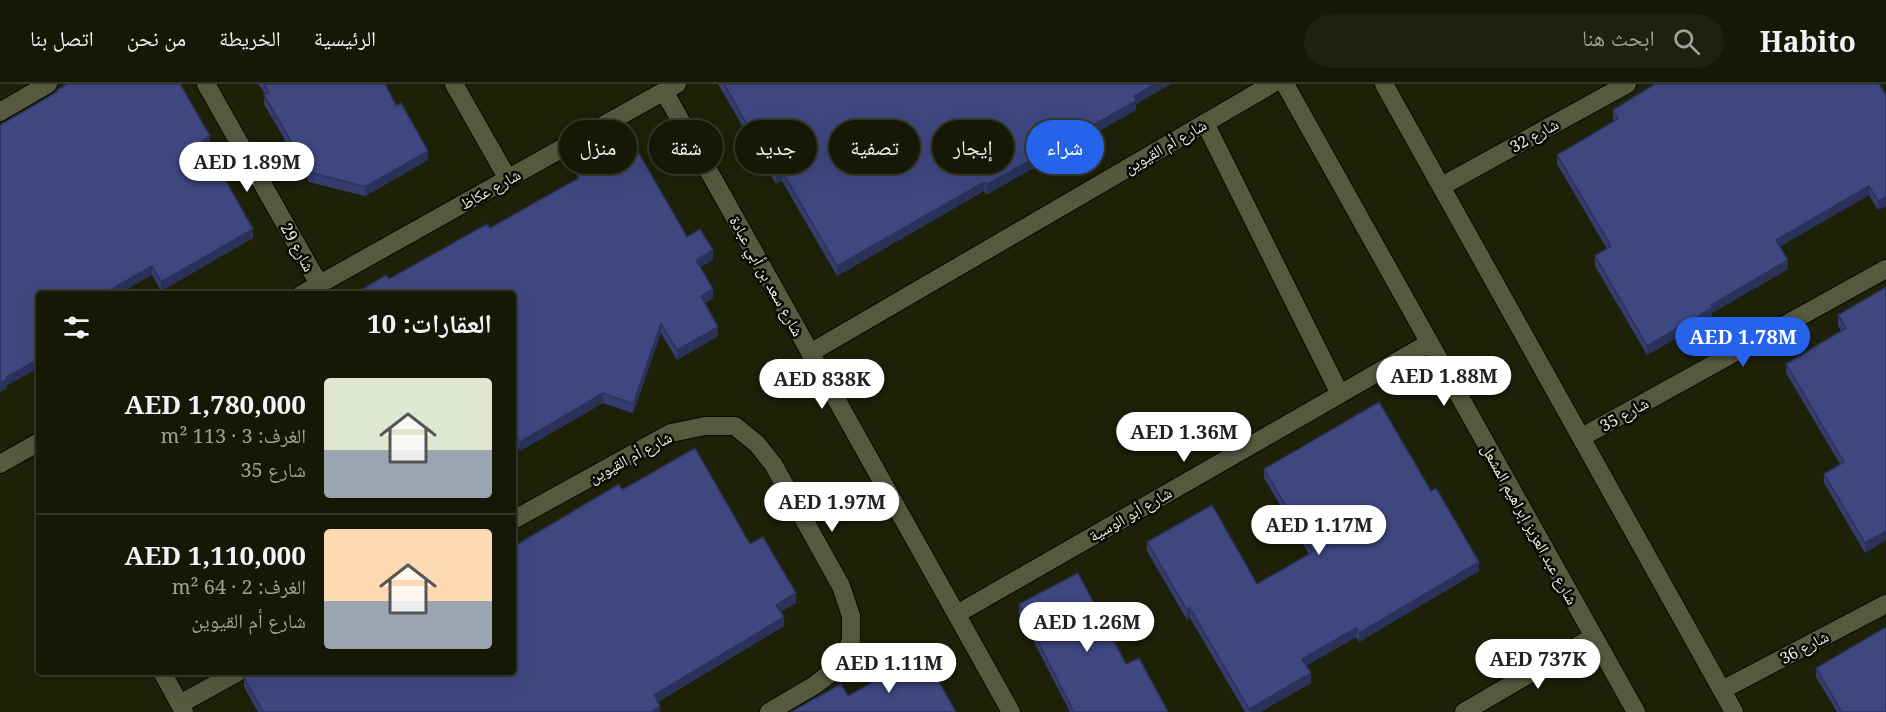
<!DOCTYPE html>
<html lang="ar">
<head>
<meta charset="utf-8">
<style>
  body { margin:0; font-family:"Noto Serif","Noto Naskh Arabic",serif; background:#1f210f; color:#f1f3f6; direction:rtl; height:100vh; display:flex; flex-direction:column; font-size:22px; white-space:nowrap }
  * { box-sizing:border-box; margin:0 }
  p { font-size:20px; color:#9ea09a }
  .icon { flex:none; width:33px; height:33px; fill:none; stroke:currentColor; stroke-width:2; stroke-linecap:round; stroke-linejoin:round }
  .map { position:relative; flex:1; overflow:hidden; direction:ltr }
  .details { position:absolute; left:36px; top:207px; width:480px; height:384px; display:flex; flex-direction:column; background:#161805; border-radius:6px; box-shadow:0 6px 24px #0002,0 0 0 2px #353727; direction:rtl }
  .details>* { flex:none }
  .banner { position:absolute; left:534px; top:36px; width:570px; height:54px; direction:rtl; display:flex; gap:12px }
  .price { position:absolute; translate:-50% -51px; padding:0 14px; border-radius:21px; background:#fff; color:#222; font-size:20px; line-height:39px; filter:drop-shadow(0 2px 3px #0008) }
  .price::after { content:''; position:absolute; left:50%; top:36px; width:18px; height:14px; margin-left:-9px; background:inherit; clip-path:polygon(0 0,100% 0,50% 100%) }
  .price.selected { background:#2563eb; color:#fff }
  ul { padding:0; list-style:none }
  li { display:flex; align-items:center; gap:18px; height:150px; padding:0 24px }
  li+li { border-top:2px solid #353727 }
  li span { display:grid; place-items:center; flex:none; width:168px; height:120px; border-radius:6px; color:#555 }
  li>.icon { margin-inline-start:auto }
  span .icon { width:72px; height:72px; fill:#fffc; stroke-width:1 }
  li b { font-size:26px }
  h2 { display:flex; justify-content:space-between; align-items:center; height:72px; padding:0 24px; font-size:26px }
  .tag { padding:0 21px; border-radius:27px; background:#161805; box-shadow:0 6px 24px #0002,0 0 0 2px #353727; font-size:21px; line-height:54px }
  .tag.selected { background:#2563eb; color:#fff }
  header { display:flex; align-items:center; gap:36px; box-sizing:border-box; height:84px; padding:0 30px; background:#161805; border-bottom:2px solid #353727 }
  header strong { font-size:28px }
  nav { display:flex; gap:33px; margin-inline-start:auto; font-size:21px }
  .search { width:420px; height:54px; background:#1f210f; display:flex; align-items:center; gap:15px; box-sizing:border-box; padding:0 21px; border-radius:33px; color:#9ea09a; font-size:22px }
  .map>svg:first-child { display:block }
</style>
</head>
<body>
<header>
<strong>Habito</strong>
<div class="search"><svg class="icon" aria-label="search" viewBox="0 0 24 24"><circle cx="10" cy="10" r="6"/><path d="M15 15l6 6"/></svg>ابحث هنا</div>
<nav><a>الرئيسية</a><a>الخريطة</a><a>من نحن</a><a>اتصل بنا</a></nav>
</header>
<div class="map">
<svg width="1886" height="628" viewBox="0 0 1886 628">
  <rect width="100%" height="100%" fill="#1e2007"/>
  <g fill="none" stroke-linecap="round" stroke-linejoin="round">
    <g stroke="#090900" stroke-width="20">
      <path id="lane" d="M1205 39 1340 310"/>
    </g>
    <g stroke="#090900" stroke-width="20">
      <path id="street" d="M206 0 319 200
        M454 0 508 95
        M664 7 1011 628
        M0 28 48 0
        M1442 102 1627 0
        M302 210 677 0
        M810 269 1272 0
        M1582 353 1886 185
        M0 380 39 358
        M513 436 671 349 705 342H735L757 360 773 380 841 502 851 532V556L841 581 815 601 769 628
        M957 530 1429 259
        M162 588 184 628
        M1722 606 1886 520
        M180 620 238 588
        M1464 628 1593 553"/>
    </g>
    <g stroke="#090900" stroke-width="20">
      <path id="secondary" d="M1285 0 1636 628
        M1384 0 1734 628"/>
    </g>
    <use href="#lane" stroke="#57593f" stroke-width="18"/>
    <use href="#street" stroke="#57593f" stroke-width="18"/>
    <use href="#secondary" stroke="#57593f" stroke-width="18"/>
  </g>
  <path fill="#353d6e" d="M258 0H385L428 76 365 112 309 98 264 20 265 10Z
    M718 0H1171L1136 20V26L986 111 984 107 837 192 782 97 776 100Z
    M56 7 210 62 207 63 253 154 161 207 152 191 39 210V284L7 301V304L0 308Z
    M1886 11V122L1878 126 1869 111 1780 162 1788 185 1712 229V233L1647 271 1595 182V172L1607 165 1557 80V71L1614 37 1613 35V26Z
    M601 68 687 153 713 176 700 183 713 214 705 219 718 252 677 276 661 249 633 329 603 319 520 367 515 358 389 195 490 144 577 95V91L601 77Z
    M1886 203V456L1865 469 1824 399V390L1840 380 1786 289V280L1841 247 1838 241V231Z
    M1264 385 1479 487 1359 558 1356 553 1306 582 1311 599 1260 628H1245L1190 534 1187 536 1147 467V458L1257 500 1309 470 1264 394Z
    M622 406 750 460 796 519 780 528 784 542 658 618 660 628H258L244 603V594L513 588Z
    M1019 520 1168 628H1070L1019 529Z
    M1816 584 1886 628H1837L1816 593Z"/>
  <path fill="#2b325a" d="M1155 0H1171L1136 20V26L986 111V101Z
    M210 52V62L203 65V56Z
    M428 67V76L365 112V103Z
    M782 87V97L776 100V91Z
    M984 98V107L837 192V182Z
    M1869 102V111L1776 165V156Z
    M1886 113V122L1878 126V117Z
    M253 145V154L161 207V198Z
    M713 166V176L696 186V176Z
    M1788 176V185L1712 229V233L1647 271V262L1711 221Z
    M152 182V191L119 210H103Z
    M713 205V214L701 222V212Z
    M661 240V249L633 329V320Z
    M718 243V252L677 276V266Z
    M39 275V284L7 301V304L0 308V299L6 293Z
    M603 309V319L520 367V358Z
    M515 349V358L513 359V350Z
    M1886 447V456L1865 469V459Z
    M1479 478V487L1359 558V549Z
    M796 509V519L776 530V521Z
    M1190 524V534L1187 536V526Z
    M784 533V542L654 620V611Z
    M1356 544V553L1302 584V575Z
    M1311 589V599L1260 628H1249V625Z
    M660 622V628H651Z"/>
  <path fill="#3e4780" stroke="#2b325a" stroke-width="1.5" d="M67 0H180L210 52 203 56 253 145 161 198 152 182 103 210H39V275L6 293 7 295 0 299V41L57 8 56 7Z
    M264 0H385L396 22 401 19 428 67 365 103 309 88 264 11 269 8Z
    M724 0H1155L1134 12 1136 17 986 101 984 98 837 182 782 87 776 91Z
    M1655 0H1879L1886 11V113L1878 117 1869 102 1776 156 1788 176 1711 221 1712 224 1647 262 1595 172 1611 162 1557 71 1618 35 1613 26Z
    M629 52 687 153 700 145 713 166 696 176 713 205 701 212 718 243 677 266 661 240 633 320 603 309 520 358 515 349 513 350V210H354L386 191 389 195 487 140 490 144 579 94 577 91 605 75 601 68Z
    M1886 203V447L1865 459 1824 390 1844 378 1786 280 1846 244 1838 231Z
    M1379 318 1431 407 1436 404 1479 478 1359 549 1356 544 1302 575 1311 589 1249 625 1190 524 1187 526 1147 458 1212 421 1257 500 1313 468 1264 385Z
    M695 364 750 460 763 453 796 509 776 521 784 533 654 611 660 622 651 628H263L244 594 255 588H513V463L619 400 622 406Z
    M1078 489 1126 580 1139 574 1168 628H1074L1019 520Z
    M1886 543V628H1842L1816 584Z
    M923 570 956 628H791L841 600 848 612Z"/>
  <g text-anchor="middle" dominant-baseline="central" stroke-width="5" stroke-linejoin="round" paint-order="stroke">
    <g font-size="16" fill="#ebedde" stroke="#080902">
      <text transform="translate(1534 51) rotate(-29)">شارع 32</text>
      <text transform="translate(1165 62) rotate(-30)">شارع أم القيوين</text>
      <text transform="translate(490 105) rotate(-29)">شارع عكاظ</text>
      <text transform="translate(298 163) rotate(61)">شارع 29</text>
      <text transform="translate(767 192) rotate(61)">شارع سعد بن أبي عبادة</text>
      <text transform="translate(1624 330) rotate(-29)">شارع 35</text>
      <text transform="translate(630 373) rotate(-28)">شارع أم القيوين</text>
      <text transform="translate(1130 430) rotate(-30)">شارع أبو الوسية</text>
      <text transform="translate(1530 440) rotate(61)">شارع عبد العزيز إبراهيم المشعل</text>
      <text transform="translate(1804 563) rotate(-28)">شارع 36</text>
    </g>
  </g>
</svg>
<b class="price" style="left:247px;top:109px">AED 1.89M</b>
<b class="price selected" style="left:1743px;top:284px">AED 1.78M</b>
<b class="price" style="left:1444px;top:323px">AED 1.88M</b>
<b class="price" style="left:822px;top:326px">AED 838K</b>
<b class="price" style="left:1184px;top:379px">AED 1.36M</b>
<b class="price" style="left:832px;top:449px">AED 1.97M</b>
<b class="price" style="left:1319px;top:472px">AED 1.17M</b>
<b class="price" style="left:1087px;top:569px">AED 1.26M</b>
<b class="price" style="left:1538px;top:606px">AED 737K</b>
<b class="price" style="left:889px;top:610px">AED 1.11M</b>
<div class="banner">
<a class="tag selected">شراء</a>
<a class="tag">إيجار</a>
<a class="tag">تصفية</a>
<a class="tag">جديد</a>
<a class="tag">شقة</a>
<a class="tag">منزل</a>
</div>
<section class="details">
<h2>العقارات: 10<svg class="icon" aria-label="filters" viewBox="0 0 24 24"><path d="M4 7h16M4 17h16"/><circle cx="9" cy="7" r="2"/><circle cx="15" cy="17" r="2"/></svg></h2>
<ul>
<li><span style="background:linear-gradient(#dfe7d0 60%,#9aa5b1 0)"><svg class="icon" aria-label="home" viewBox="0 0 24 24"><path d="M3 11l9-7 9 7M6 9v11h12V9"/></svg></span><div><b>AED 1,780,000</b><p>الغرف: 3 · 113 m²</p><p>شارع 35</p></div></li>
<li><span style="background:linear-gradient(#ffd9b3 60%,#9aa5b1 0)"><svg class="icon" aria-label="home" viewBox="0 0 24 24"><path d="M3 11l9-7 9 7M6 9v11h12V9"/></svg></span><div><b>AED 1,110,000</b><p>الغرف: 2 · 64 m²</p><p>شارع أم القيوين</p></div></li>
</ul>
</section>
</div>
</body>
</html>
